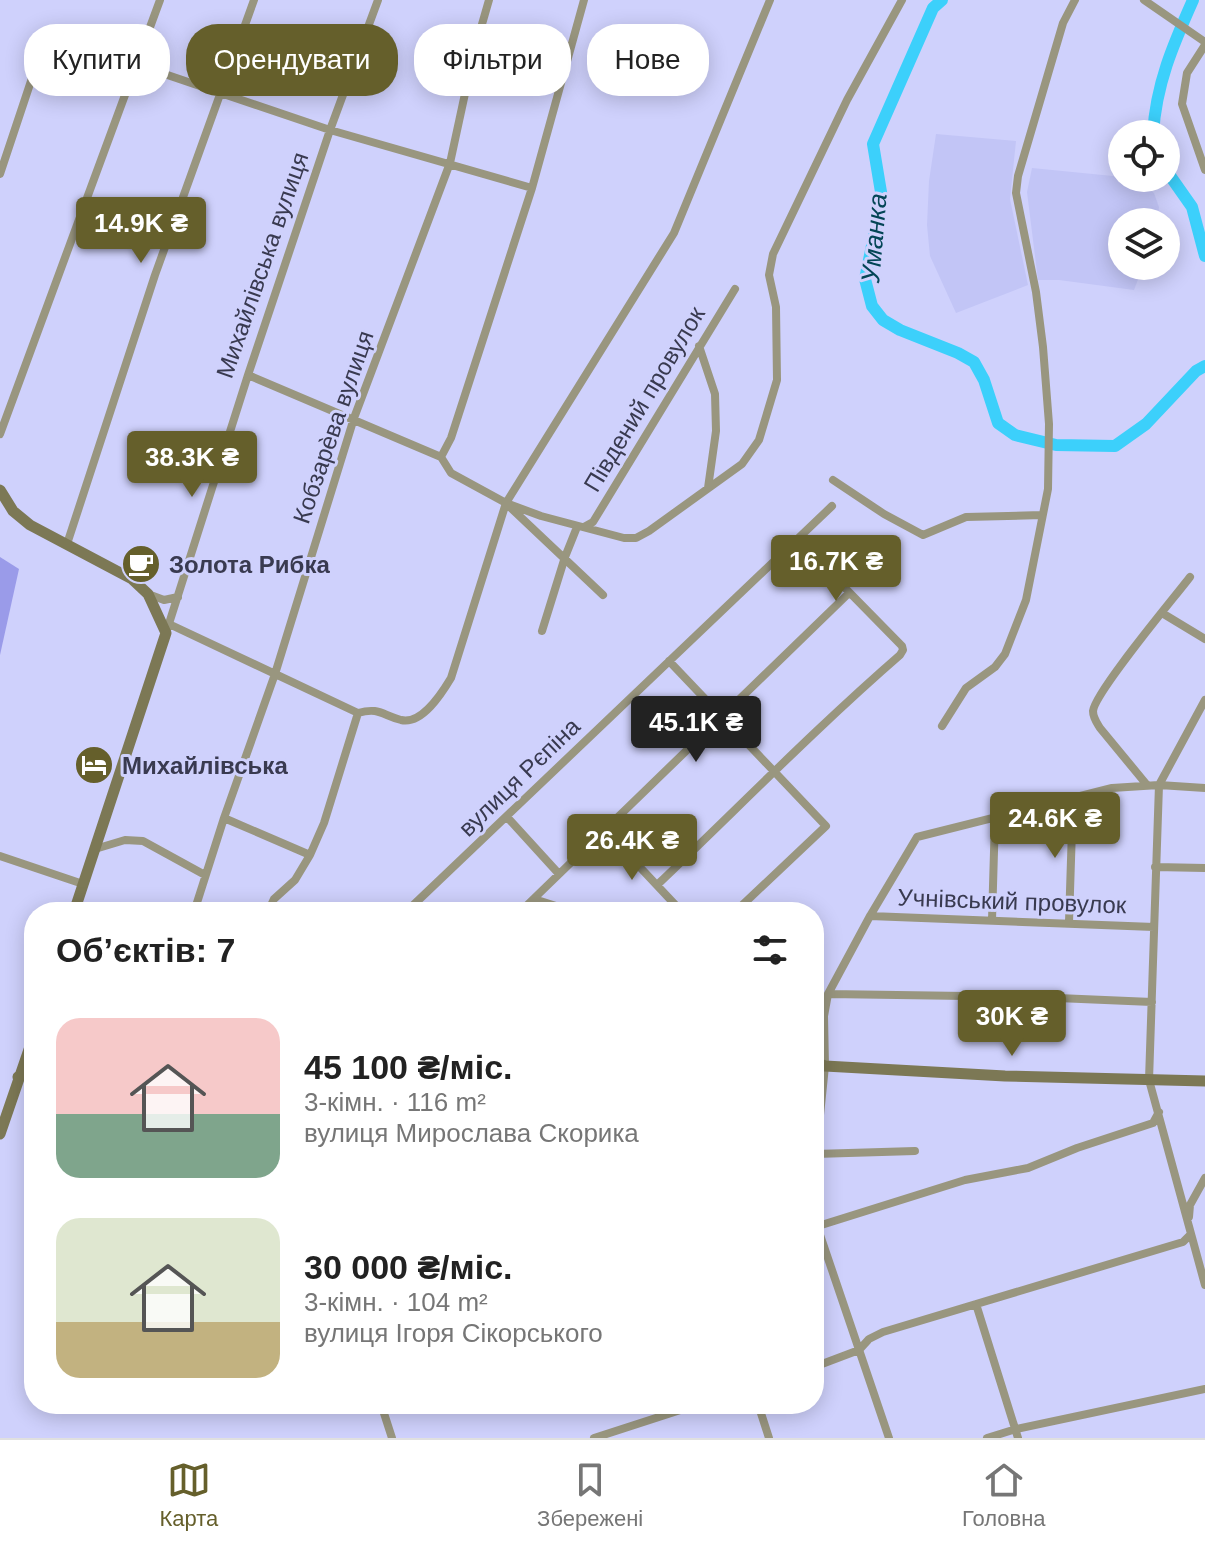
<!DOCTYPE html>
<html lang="uk">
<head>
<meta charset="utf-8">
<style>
  body { margin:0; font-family:Helvetica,sans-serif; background:#f2f2f2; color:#222; height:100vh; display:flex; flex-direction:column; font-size:30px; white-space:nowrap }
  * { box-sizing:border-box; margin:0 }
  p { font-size:26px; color:#767676 }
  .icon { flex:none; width:44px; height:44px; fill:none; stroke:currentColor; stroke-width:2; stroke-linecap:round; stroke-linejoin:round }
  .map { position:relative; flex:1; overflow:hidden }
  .sheet { position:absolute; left:24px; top:902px; width:800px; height:512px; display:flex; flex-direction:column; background:#fff; border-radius:32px; box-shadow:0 4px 20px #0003 }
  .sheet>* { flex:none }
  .top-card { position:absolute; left:24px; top:24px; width:800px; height:72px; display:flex; gap:16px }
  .buttons { position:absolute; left:1108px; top:120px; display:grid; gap:16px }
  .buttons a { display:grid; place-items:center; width:72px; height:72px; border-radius:50%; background:#fff; box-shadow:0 4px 20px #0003; font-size:40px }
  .price { position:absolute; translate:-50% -68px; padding:0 18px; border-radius:8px; background:#655f2b; color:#fff; font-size:26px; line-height:52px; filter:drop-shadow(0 2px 4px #0008) }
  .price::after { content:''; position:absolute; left:50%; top:48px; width:24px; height:18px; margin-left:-12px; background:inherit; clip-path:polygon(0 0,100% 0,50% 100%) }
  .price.selected { background:#222; color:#fff }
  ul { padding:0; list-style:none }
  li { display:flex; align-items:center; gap:24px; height:200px; padding:0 32px }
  li span { display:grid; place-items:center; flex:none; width:224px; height:160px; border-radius:24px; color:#555 }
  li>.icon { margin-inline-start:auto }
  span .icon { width:96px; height:96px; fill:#fffc; stroke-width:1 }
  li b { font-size:34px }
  h2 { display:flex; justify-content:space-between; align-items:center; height:96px; padding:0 32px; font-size:34px }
  .pill { padding:0 28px; border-radius:32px; background:#fff; box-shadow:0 4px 20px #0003; font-size:28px; line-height:72px }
  .pill.selected { background:#655f2b; color:#fff }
  .menu { display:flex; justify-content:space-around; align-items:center; height:112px; border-top:2px solid #e0e0e0; background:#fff; font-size:22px; color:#767676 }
  .menu a { display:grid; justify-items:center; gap:4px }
  .menu .selected { color:#655f2b }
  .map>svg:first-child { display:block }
</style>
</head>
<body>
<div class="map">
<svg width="1205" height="1438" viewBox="0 0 1205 1438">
  <rect width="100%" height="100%" fill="#cfd1fc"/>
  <path fill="#c2c5f6" d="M936 134 1016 141 1010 199 1028 285 956 313 930 256 927 225 929 181Z
    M1032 168 1133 178 1154 193 1159 207 1157 222H1122V266H1143L1134 290 1059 280H1038L1027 192Z"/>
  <path fill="#9a9be9" d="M0 557 19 569 0 655Z"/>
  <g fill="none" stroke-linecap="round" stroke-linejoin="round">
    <path stroke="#3cd0fb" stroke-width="12" d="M942 0 933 8 873 144 882 198 865 279 872 306 883 320 900 330 958 353 974 362 984 380 998 423 1015 435 1056 445 1115 446 1146 424 1196 371 1205 366
      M1153 134C1156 84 1173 45 1193 0
      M1166 170 1192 207 1205 256"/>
    <path stroke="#99967f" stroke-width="8" d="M1144 0 1205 42
      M1205 45 1187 73 1182 104 1205 170
      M138 65 330 130 532 188
      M0 174 40 54C46 46 51 43 61 42L140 58
      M699 346 715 394 716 431 708 488
      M248 375 441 457 451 473 506 503 541 516 624 538H636L649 531 742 464 759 440 777 380 776 307 769 275 773 254 847 100 902 0
      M0 434 160 0
      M441 457 451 438 532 188 584 0
      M833 480 884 514 923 535 966 517 1042 515
      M511 508 603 595
      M584 527 593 522 735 289
      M67 544 155 275 254 0
      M148 594 164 600 178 597
      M1162 613 1205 639
      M169 624 358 713
      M542 631 565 557 577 527
      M166 633 248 375 330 130 378 0
      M669 661 826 826 735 912
      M1205 700 1159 785 1149 1080 1205 1285
      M358 713C379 707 382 715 401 720 422 725 442 693 451 678L506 503 674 233 770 0
      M942 726 966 688 995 667 1005 654 1026 600 1048 489 1049 424 1043 347 1036 292 1016 193 1018 176 1063 23 1075 0
      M1147 785 1100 728C1097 723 1093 718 1093 711 1095 692 1174 598 1190 577
      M507 817 559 874
      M224 818 310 855
      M605 830 682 912
      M95 849 125 840 143 841 205 875
      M0 856 83 884
      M1155 867 1205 868
      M657 885C738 808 816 728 900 655L903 650 902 646 797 539
      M534 899 575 912
      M194 912 224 818 275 674 354 418 450 163 474 52 489 0
      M268 912 274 899 295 880 310 855 324 823 358 713
      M406 912 832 506
      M520 912 849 593
      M870 916 1154 927
      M992 920 995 817
      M1069 922 1073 798
      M828 994 1034 997 1152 1002
      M815 1154 915 1151
      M1189 1217 1190 1205 1205 1178
      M815 1227 965 1180 1028 1168 1077 1148 1153 1123 1159 1112
      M976 1304 1018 1438
      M814 1367 859 1350 869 1339 883 1332 1183 1242 1191 1234
      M381 1404 392 1438
      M758 1404 769 1438
      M594 1438 699 1404
      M889 1438 817 1226 816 1154 825 1066 824 1016 828 994 870 916 917 837 1112 788 1159 785 1205 788
      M987 1438 1016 1429 1205 1389"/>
    <path stroke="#7c7855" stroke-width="11" d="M0 490 13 511 30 525 132 579 148 594 166 633 74 912
      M814 1062 825 1066 1005 1076 1205 1081
      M18 1077 34 1065
      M0 1134 34 1035"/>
  </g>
  <defs>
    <g id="cafe-disc" transform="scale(2)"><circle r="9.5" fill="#655f2b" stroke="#cfd1fc"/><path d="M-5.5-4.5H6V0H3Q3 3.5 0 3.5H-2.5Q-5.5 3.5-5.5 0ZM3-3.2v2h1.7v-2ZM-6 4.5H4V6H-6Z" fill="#fff"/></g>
    <g id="hotel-disc" transform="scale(2)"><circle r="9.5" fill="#655f2b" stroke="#cfd1fc"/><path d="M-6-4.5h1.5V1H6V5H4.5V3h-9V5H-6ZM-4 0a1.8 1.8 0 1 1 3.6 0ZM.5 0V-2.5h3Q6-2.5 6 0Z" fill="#fff"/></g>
  </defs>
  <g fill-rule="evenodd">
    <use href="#cafe-disc" x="141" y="564"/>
    <use href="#hotel-disc" x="94" y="765"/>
  </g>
  <g text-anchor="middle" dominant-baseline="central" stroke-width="6" stroke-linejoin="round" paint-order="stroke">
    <g font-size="24" fill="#393a50" stroke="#cfd1fc">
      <text transform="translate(262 265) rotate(-71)">Михайлівська вулиця</text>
      <text transform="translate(644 399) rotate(-59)">Південий провулок</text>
      <text transform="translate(333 427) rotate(-71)">Кобзарèва вулиця</text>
      <text transform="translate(519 777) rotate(-44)">вулиця Рєпіна</text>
      <text transform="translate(1012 901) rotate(2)">Учнівський провулок</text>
    </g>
    <g font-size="24" font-weight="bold" fill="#393a50" stroke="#cfd1fc" text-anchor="start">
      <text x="169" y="564">Золота Рибка</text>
      <text x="122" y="765">Михайлівська</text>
    </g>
    <g font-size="26" font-style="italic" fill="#034556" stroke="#cfd1fc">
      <text transform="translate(874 238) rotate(-85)">Уманка</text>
    </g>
  </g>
</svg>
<div class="buttons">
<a><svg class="icon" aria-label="locate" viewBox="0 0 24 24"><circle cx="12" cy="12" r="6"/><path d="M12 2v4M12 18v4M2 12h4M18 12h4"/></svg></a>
<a><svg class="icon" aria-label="layers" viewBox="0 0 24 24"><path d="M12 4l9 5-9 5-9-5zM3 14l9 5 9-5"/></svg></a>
</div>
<b class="price" style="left:141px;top:265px">14.9K ₴</b>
<b class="price" style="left:192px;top:499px">38.3K ₴</b>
<b class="price" style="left:836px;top:603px">16.7K ₴</b>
<b class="price selected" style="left:696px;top:764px">45.1K ₴</b>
<b class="price" style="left:1055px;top:860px">24.6K ₴</b>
<b class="price" style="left:632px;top:882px">26.4K ₴</b>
<b class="price" style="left:1012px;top:1058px">30K ₴</b>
<div class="top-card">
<a class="pill">Купити</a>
<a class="pill selected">Орендувати</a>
<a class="pill">Фільтри</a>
<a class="pill">Нове</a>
</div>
<section class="sheet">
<h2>Об’єктів: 7<svg class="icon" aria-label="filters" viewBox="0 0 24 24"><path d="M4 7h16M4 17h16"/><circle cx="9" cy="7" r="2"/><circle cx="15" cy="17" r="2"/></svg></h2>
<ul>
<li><span style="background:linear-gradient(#f6c9c9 60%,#7fa58c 0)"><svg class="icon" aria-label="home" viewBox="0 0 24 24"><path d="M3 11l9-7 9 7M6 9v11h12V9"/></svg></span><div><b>45 100 ₴/міс.</b><p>3-кімн. · 116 m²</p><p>вулиця Мирослава Скорика</p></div></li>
<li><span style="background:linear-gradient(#dfe7d0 65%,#c2b280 0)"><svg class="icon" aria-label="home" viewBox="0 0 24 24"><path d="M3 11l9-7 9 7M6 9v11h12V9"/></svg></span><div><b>30 000 ₴/міс.</b><p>3-кімн. · 104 m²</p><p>вулиця Ігоря Сікорського</p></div></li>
</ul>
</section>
</div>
<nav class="menu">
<a class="selected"><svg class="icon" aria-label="map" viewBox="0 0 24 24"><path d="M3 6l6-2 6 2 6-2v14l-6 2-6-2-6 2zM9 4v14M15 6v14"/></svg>Карта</a>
<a><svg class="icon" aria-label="saved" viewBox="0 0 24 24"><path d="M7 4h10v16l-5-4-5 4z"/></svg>Збережені</a>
<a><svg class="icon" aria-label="home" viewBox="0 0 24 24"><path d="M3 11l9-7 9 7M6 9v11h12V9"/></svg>Головна</a>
</nav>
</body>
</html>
